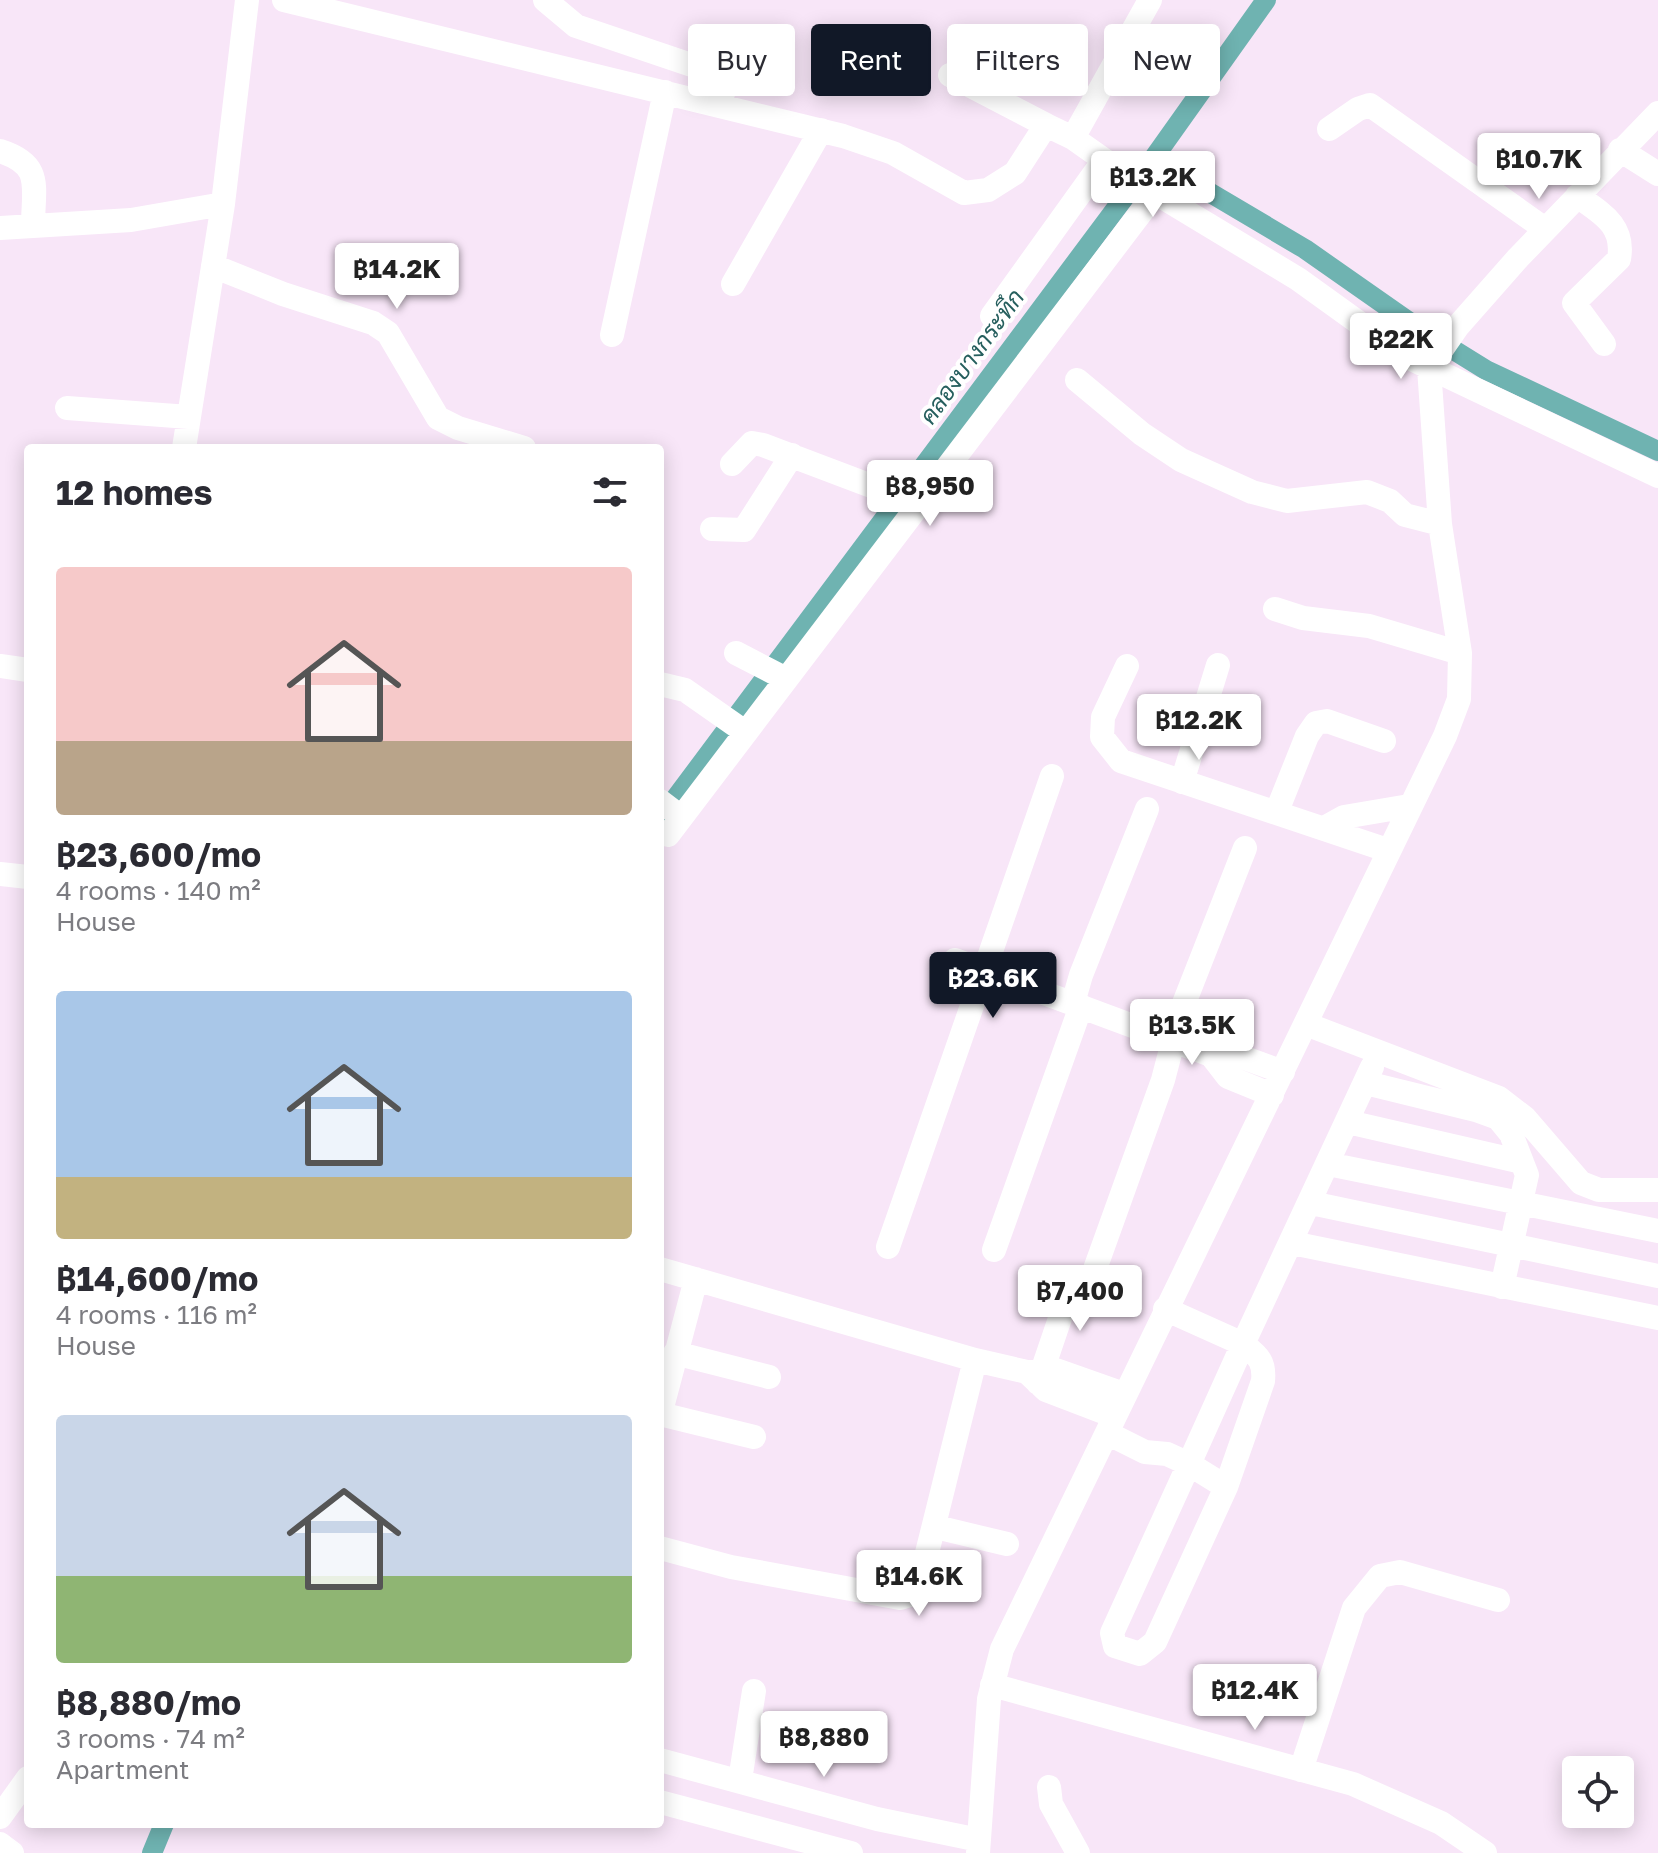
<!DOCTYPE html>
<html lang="en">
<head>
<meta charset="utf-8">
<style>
  body { margin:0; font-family:"Golos Text",Sarabun,sans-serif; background:#f2f2f3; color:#2b2b33; height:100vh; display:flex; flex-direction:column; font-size:30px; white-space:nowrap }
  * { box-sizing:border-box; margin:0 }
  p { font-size:26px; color:#7c7c81 }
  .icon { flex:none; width:44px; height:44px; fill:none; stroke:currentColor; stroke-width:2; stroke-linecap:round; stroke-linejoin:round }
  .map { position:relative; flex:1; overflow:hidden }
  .side { position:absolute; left:24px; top:444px; width:640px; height:1384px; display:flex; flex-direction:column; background:#fff; border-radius:8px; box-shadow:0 4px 20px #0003 }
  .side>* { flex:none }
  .top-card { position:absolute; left:688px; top:24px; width:760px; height:72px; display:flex; gap:16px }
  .buttons { position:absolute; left:1562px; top:1756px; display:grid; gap:16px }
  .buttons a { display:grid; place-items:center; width:72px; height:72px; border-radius:8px; background:#fff; box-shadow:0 4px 20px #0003; font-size:40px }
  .price { position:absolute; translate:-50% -68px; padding:0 18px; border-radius:8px; background:#fff; color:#222; font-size:26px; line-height:52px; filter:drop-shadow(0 2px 4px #0008) }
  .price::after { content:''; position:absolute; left:50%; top:48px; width:24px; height:18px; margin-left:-12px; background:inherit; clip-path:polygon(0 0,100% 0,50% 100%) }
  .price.selected { background:#111827; color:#fff }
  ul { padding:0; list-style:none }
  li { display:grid; align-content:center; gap:16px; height:424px; padding:0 32px }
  li span { display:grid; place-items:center; height:248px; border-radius:8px; color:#555 }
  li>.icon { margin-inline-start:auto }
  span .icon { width:144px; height:144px; fill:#fffc; stroke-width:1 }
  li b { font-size:34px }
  h2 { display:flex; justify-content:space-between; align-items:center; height:96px; padding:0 32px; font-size:34px }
  .tag { padding:0 28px; border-radius:8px; background:#fff; box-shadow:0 4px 20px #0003; font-size:28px; line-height:72px }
  .tag.selected { background:#111827; color:#fff }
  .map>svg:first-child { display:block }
</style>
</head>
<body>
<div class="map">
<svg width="1658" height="1853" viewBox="0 0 1658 1853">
  <rect width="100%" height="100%" fill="#f8e6f8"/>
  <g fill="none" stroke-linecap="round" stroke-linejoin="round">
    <path stroke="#6fb3b1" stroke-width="20" d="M1153 159 1305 249 1415 326 1486 370 1658 451
      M660 819 1153 159 1266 0
      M152 1853 164 1824"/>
    <path stroke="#fff" stroke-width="24" d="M284 0 843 136 893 153 964 193 988 190 1015 173 1046 125 1073 138 1124 174 1298 279 1405 356 1658 476
      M545 0 576 26 721 75 725 86 720 105
      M950 75 1046 125
      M1329 129 1358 109 1370 105 1545 229
      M1073 138 1150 0
      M1620 150 1658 174
      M0 151C44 165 33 187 33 226
      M1577 196C1601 213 1625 225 1619 259L1574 303 1604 344
      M0 228 131 220 223 204
      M213 266 283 294 373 323 388 333 438 418 458 428 524 448
      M733 284 821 130
      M992 316 1104 160
      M612 335 665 92
      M1077 380 1142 434 1181 460 1252 492 1287 501 1367 492 1390 501 1405 515 1440 524
      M67 408 189 417
      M184 448 223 204 247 0
      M732 464 752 443 763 445 919 504
      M712 529 744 530 792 455
      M1275 609 1303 618 1369 626 1460 653
      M736 653 786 679
      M0 666 28 670
      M1127 666 1103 717 1102 737 1121 761 1387 850
      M660 684 685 690 745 732
      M1182 782 1218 665
      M660 801 681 817
      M1277 811 1307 736 1316 723 1327 721 1384 741
      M1326 827 1344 817 1409 806
      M668 835 1155 194
      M0 874 28 877
      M955 960 1211 1055 1242 1057 1283 1072
      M1073 1003 1081 975 1147 809
      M1306 1024 1499 1098 1525 1118 1581 1183 1599 1190H1658
      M1211 1055 1228 1077 1272 1095
      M1366 1083 1476 1110 1498 1118 1511 1134 1527 1175 1502 1287
      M1348 1122 1522 1162
      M1328 1164 1658 1231
      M1311 1203 1658 1276
      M1292 1243 1658 1318
      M888 1247 1052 776
      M994 1250 1081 1006
      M660 1269 975 1360 1027 1372 1056 1370 1124 1394
      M1095 1269 1163 1080 1181 1011 1245 848
      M1165 1309 1243 1344 1372 1067
      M675 1353 769 1377
      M1028 1373 1046 1390 1114 1416
      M1038 1383 1072 1283
      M660 1414 754 1437
      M660 1415 696 1279
      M1107 1433 1145 1452 1167 1454 1189 1464 1243 1344C1258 1356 1265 1361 1263 1381L1226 1487 1155 1642 1140 1654 1115 1646 1112 1633 1189 1464 1226 1487
      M936 1527 1007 1544
      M660 1548 731 1567 900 1598 917 1593 975 1360
      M992 1685 1353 1784 1441 1823 1485 1853
      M660 1760 877 1819 979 1840
      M1301 1770 1354 1608 1380 1576 1400 1572 1498 1600
      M740 1780 754 1691
      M1049 1787 1051 1804 1078 1853
      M660 1802 851 1853
      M0 1817 28 1778
      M0 1844 12 1853
      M978 1853 989 1699 1002 1649 1445 736 1459 699 1460 653 1440 524 1429 368 1458 326 1518 258 1658 113"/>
  </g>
  <g text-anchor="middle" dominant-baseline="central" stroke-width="8" stroke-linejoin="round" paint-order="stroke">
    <g font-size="24" font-style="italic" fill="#265f5e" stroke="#fff">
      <text transform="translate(971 356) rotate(-54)">คลองบางกระทึก</text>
    </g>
  </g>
</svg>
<div class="buttons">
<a><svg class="icon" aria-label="locate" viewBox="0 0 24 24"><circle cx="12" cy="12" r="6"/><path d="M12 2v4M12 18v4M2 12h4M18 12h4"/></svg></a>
</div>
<b class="price" style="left:1539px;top:201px">฿10.7K</b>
<b class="price" style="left:1153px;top:219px">฿13.2K</b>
<b class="price" style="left:397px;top:311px">฿14.2K</b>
<b class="price" style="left:1401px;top:381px">฿22K</b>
<b class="price" style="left:930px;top:528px">฿8,950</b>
<b class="price" style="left:1199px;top:762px">฿12.2K</b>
<b class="price selected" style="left:993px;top:1020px">฿23.6K</b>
<b class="price" style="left:1192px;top:1067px">฿13.5K</b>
<b class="price" style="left:1080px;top:1333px">฿7,400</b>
<b class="price" style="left:919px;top:1618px">฿14.6K</b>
<b class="price" style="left:1255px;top:1732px">฿12.4K</b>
<b class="price" style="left:824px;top:1779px">฿8,880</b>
<div class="top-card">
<a class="tag">Buy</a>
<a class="tag selected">Rent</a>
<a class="tag">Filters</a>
<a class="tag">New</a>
</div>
<section class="side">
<h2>12 homes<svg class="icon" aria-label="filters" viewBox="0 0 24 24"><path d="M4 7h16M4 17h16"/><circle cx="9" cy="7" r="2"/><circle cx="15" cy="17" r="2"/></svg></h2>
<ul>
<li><span style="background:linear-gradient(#f6c9c9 70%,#b9a48a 0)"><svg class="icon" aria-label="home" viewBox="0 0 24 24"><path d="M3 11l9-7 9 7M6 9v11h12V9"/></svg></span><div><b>฿23,600/mo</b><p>4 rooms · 140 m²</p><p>House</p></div></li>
<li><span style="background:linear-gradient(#a9c7e8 75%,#c2b280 0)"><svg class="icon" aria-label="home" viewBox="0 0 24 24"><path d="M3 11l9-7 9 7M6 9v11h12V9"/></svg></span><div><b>฿14,600/mo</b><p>4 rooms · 116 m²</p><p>House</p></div></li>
<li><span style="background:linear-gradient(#c9d6e8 65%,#8fb573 0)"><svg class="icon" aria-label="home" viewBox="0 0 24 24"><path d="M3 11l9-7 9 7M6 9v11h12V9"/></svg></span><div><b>฿8,880/mo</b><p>3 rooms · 74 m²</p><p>Apartment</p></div></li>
</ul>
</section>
</div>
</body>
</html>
